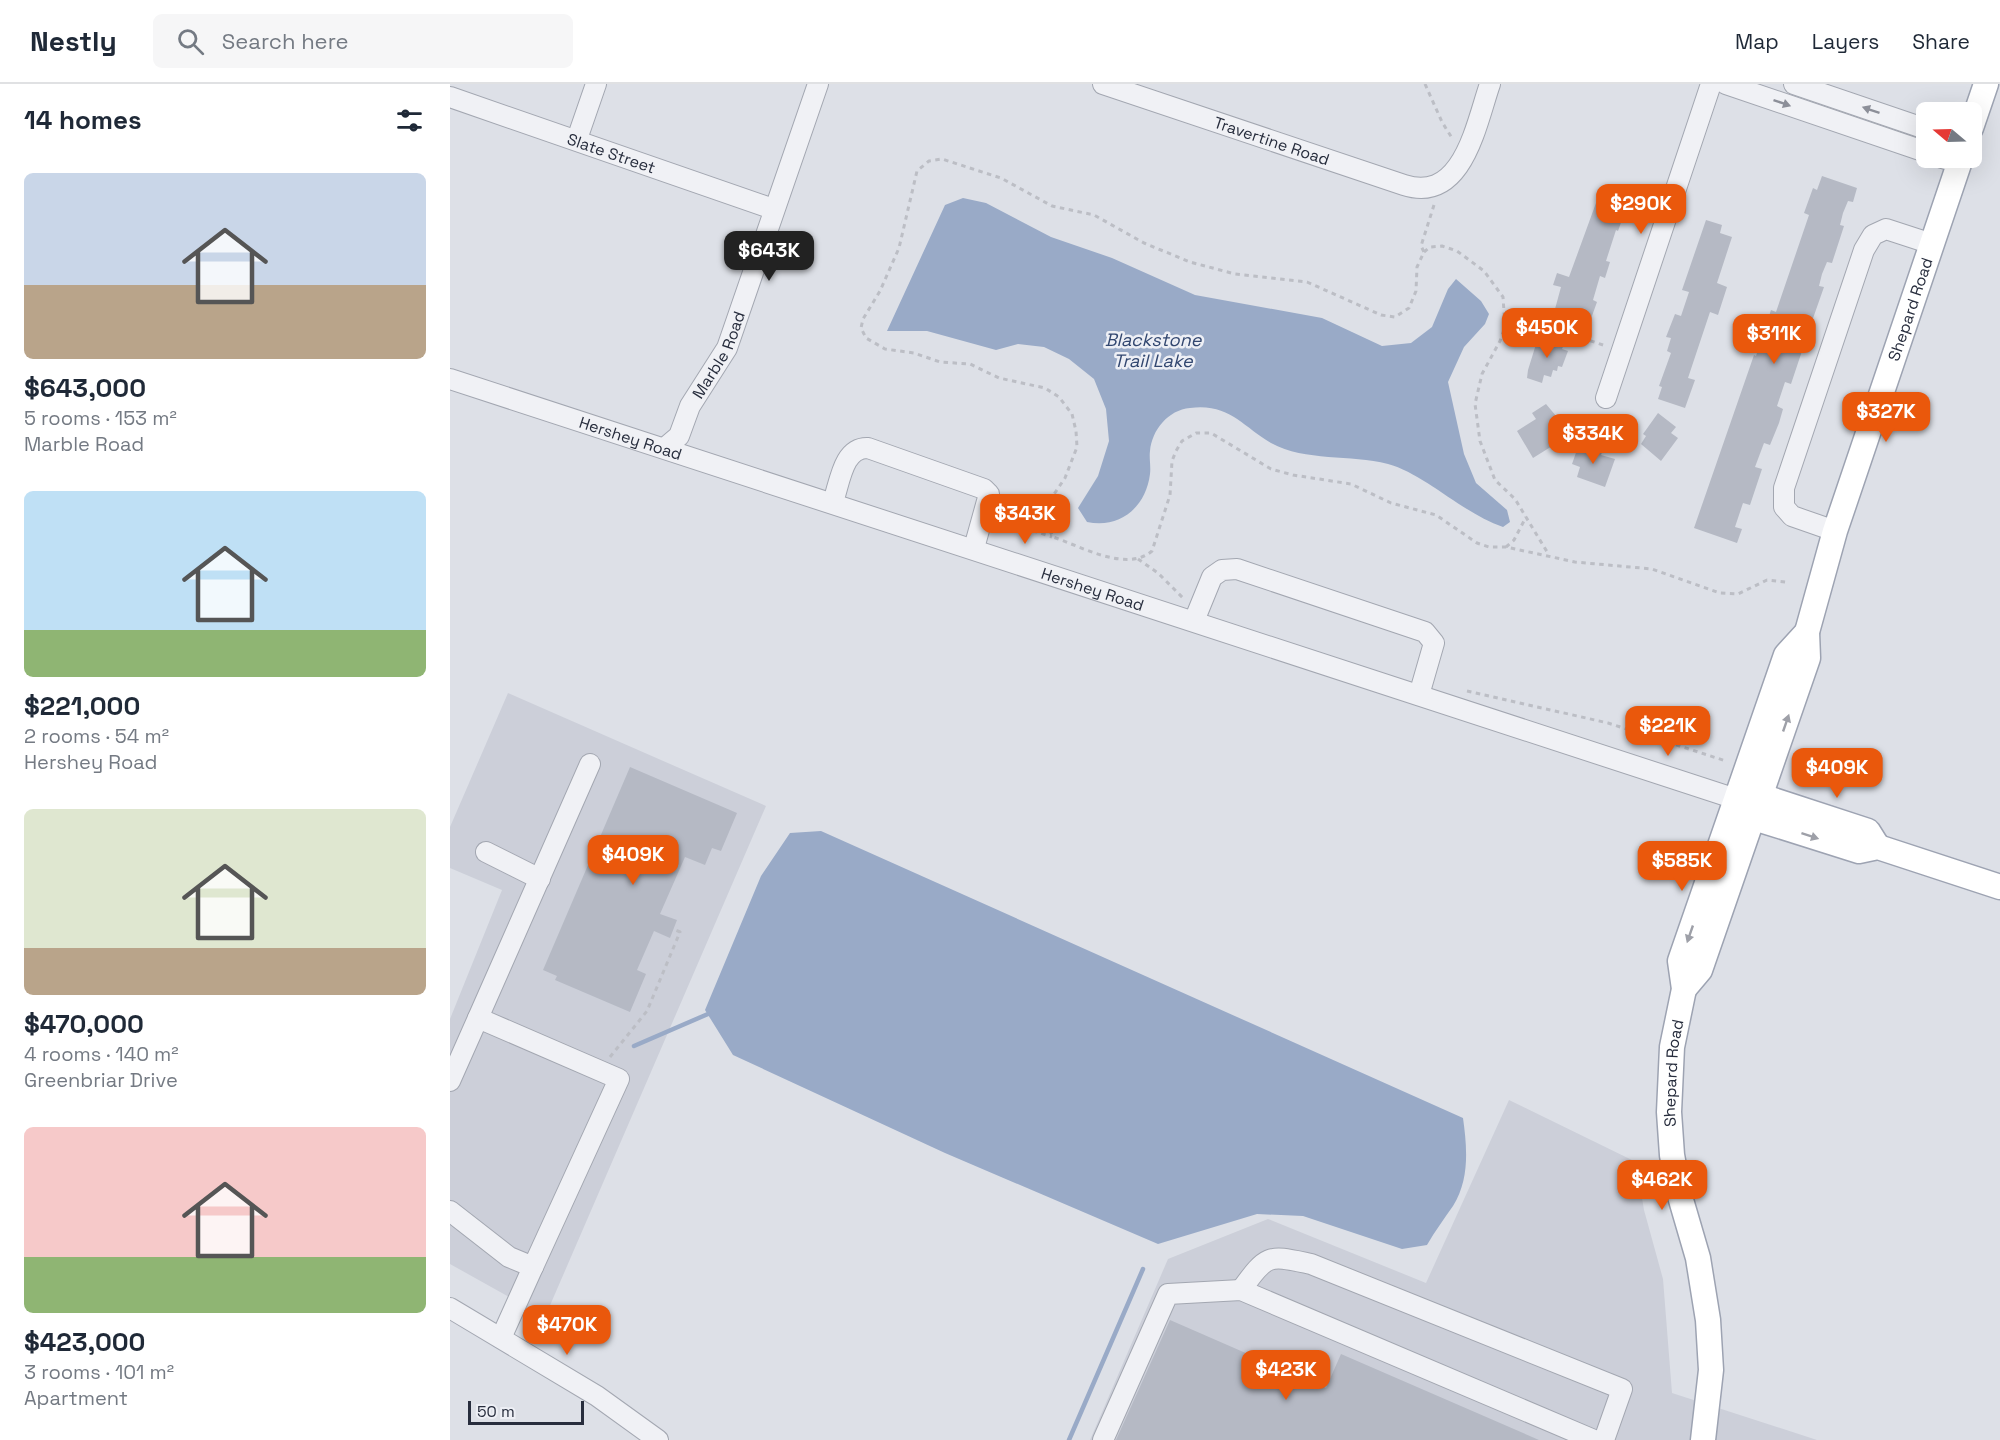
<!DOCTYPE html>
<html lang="en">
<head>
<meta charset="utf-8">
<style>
  body { margin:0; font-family:"Space Grotesk",sans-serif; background:#f6f6f7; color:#1f2937; height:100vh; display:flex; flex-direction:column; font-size:22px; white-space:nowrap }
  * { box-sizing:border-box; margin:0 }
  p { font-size:20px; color:#747a83 }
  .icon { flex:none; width:33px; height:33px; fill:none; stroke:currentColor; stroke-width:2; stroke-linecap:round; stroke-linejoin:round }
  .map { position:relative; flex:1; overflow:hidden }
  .details { display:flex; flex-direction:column; background:#fff; width:450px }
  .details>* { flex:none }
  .needle { width:39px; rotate:289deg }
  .buttons { position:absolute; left:1466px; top:18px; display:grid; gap:12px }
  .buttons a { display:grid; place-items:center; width:66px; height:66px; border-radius:9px; background:#fff; box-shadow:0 6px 24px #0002; font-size:30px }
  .scale { position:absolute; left:18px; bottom:15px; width:116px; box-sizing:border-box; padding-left:6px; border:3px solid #272d3d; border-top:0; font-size:16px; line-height:21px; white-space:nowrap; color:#272d3d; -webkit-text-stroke:4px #edeff5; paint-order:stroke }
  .price { position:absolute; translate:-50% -51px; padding:0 14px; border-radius:12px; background:#ea580c; color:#fff; font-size:20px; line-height:39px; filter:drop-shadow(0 2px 3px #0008) }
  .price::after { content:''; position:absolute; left:50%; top:36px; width:18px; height:14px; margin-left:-9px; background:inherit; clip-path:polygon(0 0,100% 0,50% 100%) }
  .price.on { background:#222; color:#fff }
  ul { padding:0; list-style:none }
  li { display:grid; align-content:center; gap:12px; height:318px; padding:0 24px }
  li span { display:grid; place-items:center; height:186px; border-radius:9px; color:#555 }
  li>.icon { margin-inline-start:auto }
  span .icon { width:108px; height:108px; fill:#fffc; stroke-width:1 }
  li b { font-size:26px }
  h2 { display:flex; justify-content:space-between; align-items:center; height:72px; padding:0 24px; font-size:26px }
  header { display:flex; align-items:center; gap:36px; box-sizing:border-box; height:84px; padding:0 30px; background:#fff; border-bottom:2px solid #e0e1e3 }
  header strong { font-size:28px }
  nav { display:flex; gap:33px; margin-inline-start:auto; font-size:21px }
  .search { width:420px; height:54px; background:#f6f6f7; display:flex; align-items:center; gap:15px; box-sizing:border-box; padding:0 21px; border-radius:9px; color:#747a83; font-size:22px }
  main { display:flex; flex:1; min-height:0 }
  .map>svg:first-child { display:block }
</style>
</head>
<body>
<header>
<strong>Nestly</strong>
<div class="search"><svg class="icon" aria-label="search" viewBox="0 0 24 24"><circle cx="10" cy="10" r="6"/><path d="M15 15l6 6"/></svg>Search here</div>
<nav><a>Map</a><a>Layers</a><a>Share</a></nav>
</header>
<main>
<section class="details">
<h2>14 homes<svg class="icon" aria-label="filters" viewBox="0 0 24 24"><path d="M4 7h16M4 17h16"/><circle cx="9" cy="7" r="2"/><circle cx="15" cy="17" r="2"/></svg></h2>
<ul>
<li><span style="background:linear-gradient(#c9d6e8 60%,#b9a48a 0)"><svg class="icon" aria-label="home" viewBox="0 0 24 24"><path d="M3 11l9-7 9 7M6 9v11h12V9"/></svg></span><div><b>$643,000</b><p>5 rooms · 153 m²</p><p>Marble Road</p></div></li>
<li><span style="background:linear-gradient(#bfe0f5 75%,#8fb573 0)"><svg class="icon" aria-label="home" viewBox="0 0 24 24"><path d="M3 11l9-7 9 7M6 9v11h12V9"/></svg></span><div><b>$221,000</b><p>2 rooms · 54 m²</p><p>Hershey Road</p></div></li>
<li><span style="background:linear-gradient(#dfe7d0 75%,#b9a48a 0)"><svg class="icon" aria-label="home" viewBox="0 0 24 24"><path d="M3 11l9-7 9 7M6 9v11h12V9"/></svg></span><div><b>$470,000</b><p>4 rooms · 140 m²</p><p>Greenbriar Drive</p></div></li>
<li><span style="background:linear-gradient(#f6c9c9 70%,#8fb573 0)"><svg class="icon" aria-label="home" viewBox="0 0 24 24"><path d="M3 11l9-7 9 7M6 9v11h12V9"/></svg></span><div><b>$423,000</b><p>3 rooms · 101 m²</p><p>Apartment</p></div></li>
</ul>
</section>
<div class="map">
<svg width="1550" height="1356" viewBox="0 0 1550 1356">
  <rect width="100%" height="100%" fill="#dde0e7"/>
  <path fill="#cccfd9" d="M58 609 316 722 95 1233 0 1180V935L52 806 0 784V743Z
    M1059 1016 1186 1078 1194 1126 1213 1195 1222 1309 1367 1356H640L718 1175 818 1135 976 1199Z"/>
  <path fill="#99aac7" d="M513 114 536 119 601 153 662 174 745 211 872 234 932 262 961 259 982 243 998 205 1006 195 1031 217 1039 230 1035 240 1014 263 998 298 1014 370 1026 399 1057 426 1060 438 1053 443C1012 429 975 390 938 380 900 370 856 378 821 359 792 342 779 319 740 324 718 326 702 346 700 367 699 374 701 382 700 390 696 423 670 445 637 438L628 424 648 392 659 357 656 325 644 295 619 275 594 263 568 260 546 266 477 247H437L495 121Z
    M371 747 1013 1034C1017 1063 1020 1095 1003 1122 994 1135 985 1147 977 1161L952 1165 853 1132 807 1130 708 1160 495 1069 283 971 255 926 311 792 340 749Z"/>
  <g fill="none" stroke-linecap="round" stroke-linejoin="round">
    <path stroke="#99aac7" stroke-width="4.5" d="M184 962 258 930
      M619 1356 693 1185"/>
  </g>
  <path fill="#b5b9c4" d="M1372 92 1407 104 1403 118 1398 117 1393 129 1390 141 1394 142 1382 179 1377 178 1372 190 1369 202 1374 203 1361 240 1356 238 1352 251 1348 262 1353 264 1341 300 1335 298 1327 322 1333 325 1329 339 1320 361 1314 359 1305 383 1312 385 1300 421 1293 419 1285 443 1292 445 1287 459 1244 444 1304 271 1306 272 1321 226 1326 228 1359 131 1354 129 1363 104 1367 106Z
    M1165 104 1182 110 1181 118 1176 134 1173 133 1168 147 1166 146 1156 177 1160 178 1155 194 1150 192 1143 216 1147 218 1138 243 1121 238 1123 233 1105 225 1111 203 1103 201 1107 189 1119 193 1150 108 1163 112Z
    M1256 136 1272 141 1270 149 1282 153 1267 199 1277 203 1268 231 1260 228 1238 294 1245 296 1235 324 1208 315 1212 303 1209 302 1221 269 1217 267 1221 254 1216 253 1225 230 1231 232 1239 208 1232 206Z
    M1099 252 1115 258 1112 265 1118 267 1112 283 1108 282 1107 287 1103 286 1101 293 1094 291 1092 299 1077 294 1078 286 1087 257 1096 260Z
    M1096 320 1112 339 1107 342 1115 354 1083 374 1067 347 1086 335 1082 329Z
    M1208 329 1226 343 1221 349 1228 354 1211 377 1191 360 1196 352 1193 350Z
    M1129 360 1153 366 1151 371 1165 375 1155 403 1127 393 1130 383 1122 380Z
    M180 683 287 729 271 767 262 764 255 781 235 773 210 830 227 836 220 854 204 847 187 886 196 890 180 928 105 896 107 892 93 886Z
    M720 1236 876 1304 891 1270 1089 1356H666Z"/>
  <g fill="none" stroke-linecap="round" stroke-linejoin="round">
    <g stroke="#a3a7b1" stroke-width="22">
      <g id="minor">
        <path id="s1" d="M653 0 954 101C1013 120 1026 40 1040 0"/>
        <path d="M1276 0 1476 68"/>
        <path d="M1344 0 1476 45"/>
        <path id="s2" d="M0 13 323 125"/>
        <path d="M127 55 146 0"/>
        <path d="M1492 74 1509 79"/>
        <path id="s3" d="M0 295 1286 715"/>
        <path d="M1156 314 1261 0"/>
        <path id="s4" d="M216 363 229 352 240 322 277 264 368 0"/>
        <path d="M383 418C390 398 393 363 418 364L534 405 539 410 524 464"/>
        <path d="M1385 447 1342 432 1334 423V404L1414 166 1423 151 1436 145 1482 160"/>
        <path d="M744 537 762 493 772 486 787 485 975 548 984 559 969 611"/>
        <path d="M36 768 90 795"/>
        <path d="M28 934 140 680"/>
        <path d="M0 997 28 934 169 995 83 1183"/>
        <path d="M0 1127 59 1173 83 1183 51 1254"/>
        <path d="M791 1206C818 1169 818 1171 861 1180L1172 1305 1154 1356"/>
        <path d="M0 1224 147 1312 208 1356"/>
        <path d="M653 1356 718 1210 791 1206 1144 1356"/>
      </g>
    </g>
    <g stroke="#9da3b2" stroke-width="27">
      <g id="major">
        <path d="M1521 44 1536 0"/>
        <path d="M1295 714 1311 712 1418 747 1428 763"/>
        <path d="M1293 723 1304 734 1409 767 1428 763 1550 803"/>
        <path id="s5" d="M1234 905 1250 886 1358 574 1357 548 1385 447 1511 74"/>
        <path id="s6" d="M1253 1356 1261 1286 1258 1236 1248 1174 1229 1109 1222 1071 1219 1028 1222 963 1234 905 1230 877 1336 571 1357 548"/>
      </g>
    </g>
    <path stroke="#bcbec5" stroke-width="3" stroke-dasharray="4.5 4.5" stroke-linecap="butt" d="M975 0 992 38 1002 54
      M984 121 971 162 974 168 967 183 966 207 959 224 945 233 931 231 857 198 785 190 740 178 694 159 644 131 602 122 551 94 492 75 479 77 467 87 449 164 430 207 413 235 411 244 416 254 435 265 464 269 490 278 520 280 549 294 595 304 609 313 622 330 626 347 627 363 615 394 596 422 595 437 603 453C630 462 677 489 702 467L720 411 722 377 726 367 732 357 746 349H761L821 385 843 391 901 400 941 419 986 431 1027 459 1039 463H1056L1125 478 1202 485 1270 509 1288 510 1317 496 1336 498
      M974 168 980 163 992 162 1007 167 1034 187 1053 213 1055 243 1050 257 1032 290 1025 320 1030 357 1045 396 1065 415 1099 471
      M1055 228 1156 262
      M548 439H560L602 453
      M1056 463 1064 456 1076 433
      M688 475 708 489 734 515
      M1017 607 1158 639 1276 677
      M160 973 197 927 230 848 223 845"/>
    <use href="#minor" stroke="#f0f1f5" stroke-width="20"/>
    <use href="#major" stroke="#fff" stroke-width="24"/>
  </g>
  <defs><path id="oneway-solid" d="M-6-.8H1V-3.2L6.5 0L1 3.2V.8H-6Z" transform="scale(1.5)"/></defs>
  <g fill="#8c8f99">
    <use href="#oneway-solid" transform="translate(1332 19) rotate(19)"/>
    <use href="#oneway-solid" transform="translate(1421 26) rotate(-161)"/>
  </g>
  <g fill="#9ea0a8">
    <use href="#oneway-solid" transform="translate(1336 639) rotate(-71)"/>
    <use href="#oneway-solid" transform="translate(1360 752) rotate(18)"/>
    <use href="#oneway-solid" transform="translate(1240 850) rotate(109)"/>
  </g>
  <g text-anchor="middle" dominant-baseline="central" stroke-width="5" stroke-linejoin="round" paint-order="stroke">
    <g font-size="16" fill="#272d3d" stroke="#edeff5">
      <text stroke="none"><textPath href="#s1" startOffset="178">Travertine Road</textPath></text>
      <text stroke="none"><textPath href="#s2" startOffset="171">Slate Street</textPath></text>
      <text stroke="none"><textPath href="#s5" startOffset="720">Shepard Road</textPath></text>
      <text stroke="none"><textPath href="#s4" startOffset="108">Marble Road</textPath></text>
      <text stroke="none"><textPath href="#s3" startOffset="190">Hershey Road</textPath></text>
      <text stroke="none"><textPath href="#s3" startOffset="676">Hershey Road</textPath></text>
      <text stroke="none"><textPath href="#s6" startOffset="372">Shepard Road</textPath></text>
    </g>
    <g font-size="18" font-style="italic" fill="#324770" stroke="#edeff5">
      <text x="703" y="255">Blackstone<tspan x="703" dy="21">Trail Lake</tspan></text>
    </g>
  </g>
</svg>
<div class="buttons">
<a><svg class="needle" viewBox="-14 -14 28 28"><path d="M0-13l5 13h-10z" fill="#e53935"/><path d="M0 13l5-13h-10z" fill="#747a83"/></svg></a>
</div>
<div class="scale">50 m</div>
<b class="price" style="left:1191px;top:151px">$290K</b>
<b class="price on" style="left:319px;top:198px">$643K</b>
<b class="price" style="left:1097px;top:275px">$450K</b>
<b class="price" style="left:1324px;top:281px">$311K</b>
<b class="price" style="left:1436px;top:359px">$327K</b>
<b class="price" style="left:1143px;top:381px">$334K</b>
<b class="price" style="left:575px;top:461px">$343K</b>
<b class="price" style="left:1218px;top:673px">$221K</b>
<b class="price" style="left:1387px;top:715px">$409K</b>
<b class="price" style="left:183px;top:802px">$409K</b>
<b class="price" style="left:1232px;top:808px">$585K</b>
<b class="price" style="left:1212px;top:1127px">$462K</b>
<b class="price" style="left:117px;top:1272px">$470K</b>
<b class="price" style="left:836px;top:1317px">$423K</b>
</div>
</main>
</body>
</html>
